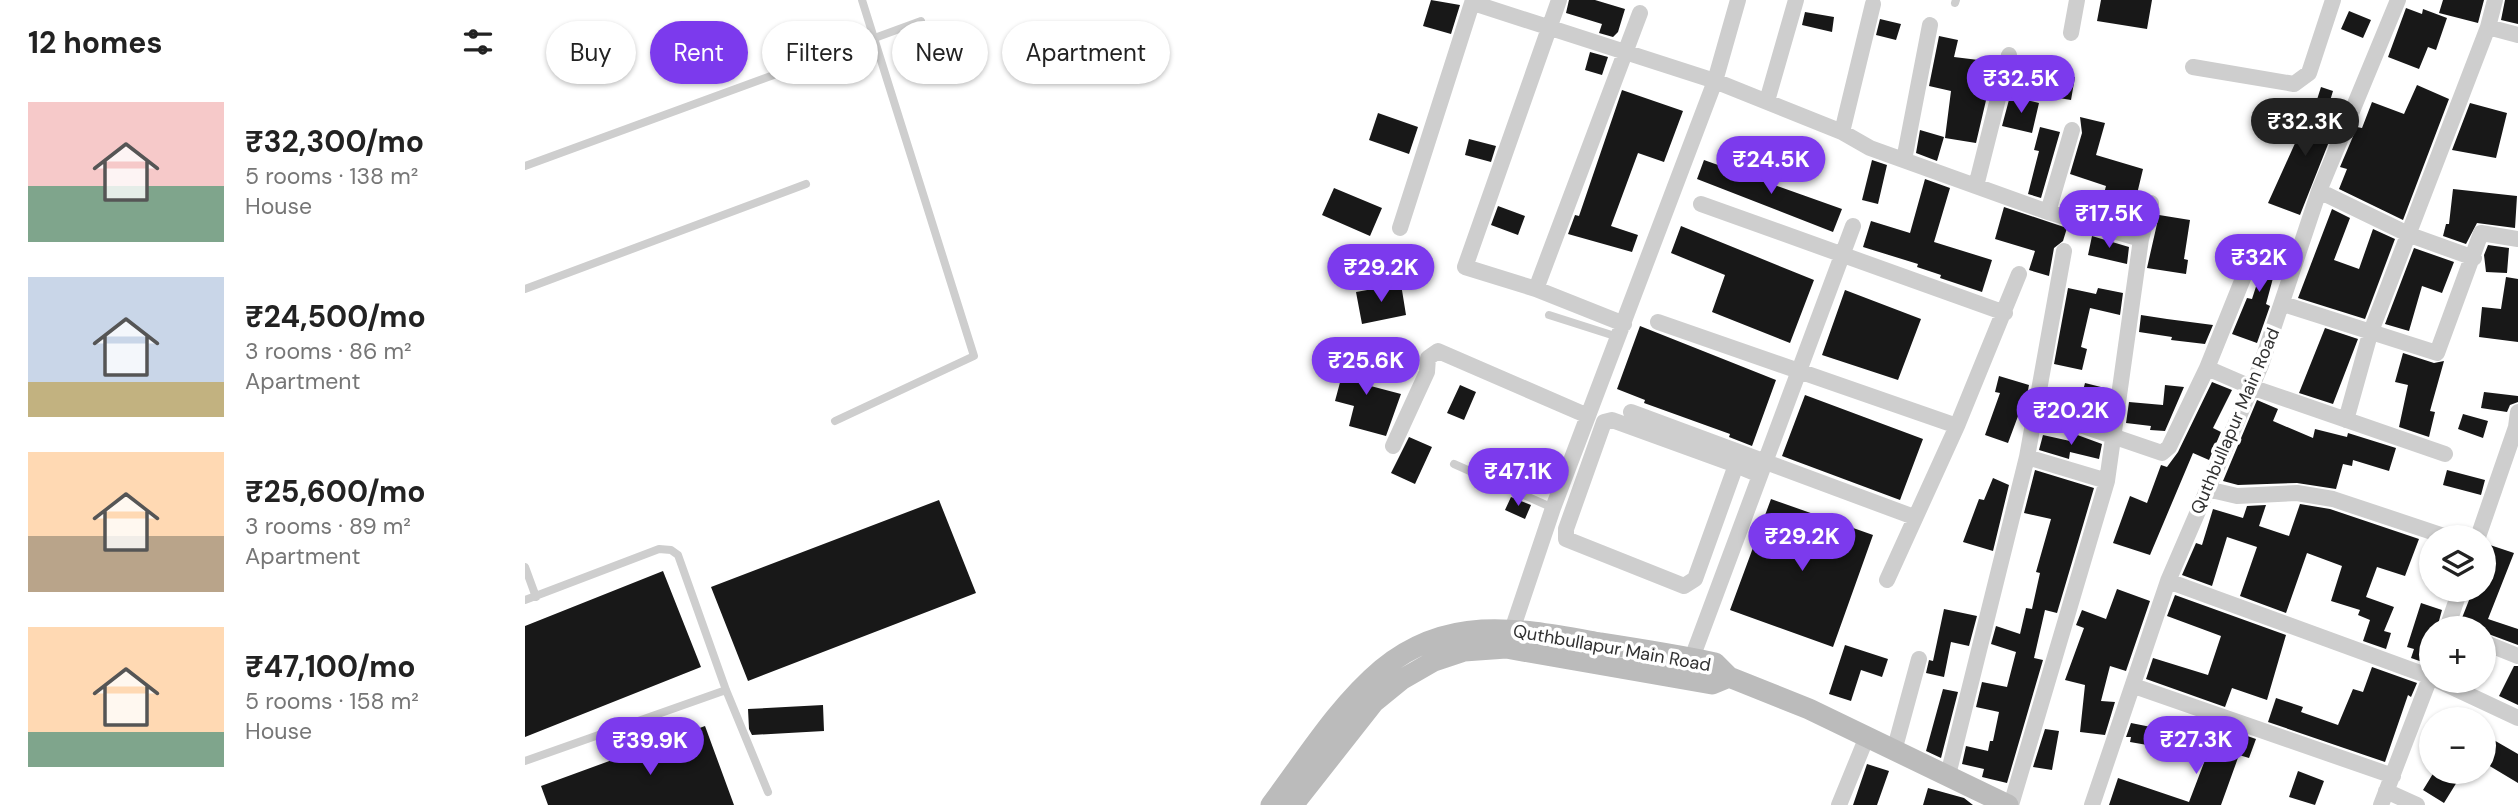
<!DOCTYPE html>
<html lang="en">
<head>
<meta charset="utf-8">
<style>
  body { margin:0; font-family:"DM Sans",sans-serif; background:#f2f2f2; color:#222; height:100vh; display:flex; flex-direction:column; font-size:26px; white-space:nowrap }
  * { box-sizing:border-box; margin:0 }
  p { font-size:23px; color:#767676 }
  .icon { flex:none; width:38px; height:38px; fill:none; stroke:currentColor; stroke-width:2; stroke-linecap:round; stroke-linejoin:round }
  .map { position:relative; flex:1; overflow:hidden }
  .details { display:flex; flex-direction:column; background:#fff; width:525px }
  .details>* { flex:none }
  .top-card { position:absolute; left:21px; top:21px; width:665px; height:63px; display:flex; gap:14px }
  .buttons { position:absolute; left:1894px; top:525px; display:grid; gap:14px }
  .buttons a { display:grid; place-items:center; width:77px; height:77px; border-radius:50%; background:#fff; box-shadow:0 2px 5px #0004; font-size:35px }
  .price { position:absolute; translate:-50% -60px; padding:0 16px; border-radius:24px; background:#7c3aed; color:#fff; font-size:23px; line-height:46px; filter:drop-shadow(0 2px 4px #0008) }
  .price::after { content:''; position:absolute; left:50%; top:42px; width:21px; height:16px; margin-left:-10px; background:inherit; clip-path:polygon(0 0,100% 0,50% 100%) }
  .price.selected { background:#222; color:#fff }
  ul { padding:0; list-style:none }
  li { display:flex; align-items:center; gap:21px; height:175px; padding:0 28px }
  li span { display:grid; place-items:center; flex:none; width:196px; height:140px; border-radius:0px; color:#555 }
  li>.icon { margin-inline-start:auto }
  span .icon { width:84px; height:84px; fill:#fffc; stroke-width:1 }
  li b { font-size:30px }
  h2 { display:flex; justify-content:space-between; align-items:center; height:84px; padding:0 28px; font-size:30px }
  .tag { padding:0 24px; border-radius:32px; background:#fff; box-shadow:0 2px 5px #0004; font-size:24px; line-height:63px }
  .tag.selected { background:#7c3aed; color:#fff }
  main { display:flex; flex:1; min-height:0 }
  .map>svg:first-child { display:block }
</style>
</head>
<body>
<main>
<section class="details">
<h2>12 homes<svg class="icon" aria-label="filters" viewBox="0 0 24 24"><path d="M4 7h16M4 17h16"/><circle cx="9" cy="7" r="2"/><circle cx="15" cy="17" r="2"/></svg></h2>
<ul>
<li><span style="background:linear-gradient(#f6c9c9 60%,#7fa58c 0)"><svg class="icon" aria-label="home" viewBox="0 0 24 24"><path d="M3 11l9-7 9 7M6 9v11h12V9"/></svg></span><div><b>₹32,300/mo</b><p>5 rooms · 138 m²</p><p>House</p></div></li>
<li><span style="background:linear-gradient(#c9d6e8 75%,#c2b280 0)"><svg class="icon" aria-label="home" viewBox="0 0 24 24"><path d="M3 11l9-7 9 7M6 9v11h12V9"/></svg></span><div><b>₹24,500/mo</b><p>3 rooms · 86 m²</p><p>Apartment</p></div></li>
<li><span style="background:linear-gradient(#ffd9b3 60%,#b9a48a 0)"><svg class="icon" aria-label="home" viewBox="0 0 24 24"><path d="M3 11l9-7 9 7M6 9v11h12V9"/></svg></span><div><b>₹25,600/mo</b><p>3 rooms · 89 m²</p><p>Apartment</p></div></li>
<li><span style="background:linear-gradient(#ffd9b3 75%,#7fa58c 0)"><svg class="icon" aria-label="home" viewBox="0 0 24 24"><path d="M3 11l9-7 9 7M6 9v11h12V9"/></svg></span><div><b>₹47,100/mo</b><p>5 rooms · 158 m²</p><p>House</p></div></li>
</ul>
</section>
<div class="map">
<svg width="1993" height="805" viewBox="0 0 1993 805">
  <rect width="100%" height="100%" fill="#fff"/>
  <path fill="#181818" d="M906 0 935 5 926 34 898 26Z
    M1044 0H1070L1100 9 1093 32 1088 37 1074 33 1077 24 1041 13Z
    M1576 0H1627L1622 29 1572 21Z
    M1918 0H1959L1953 23 1914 13Z
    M1980 0H1993V24L1976 20Z
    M1881 8 1897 14 1898 9 1922 18 1911 50 1903 47 1894 69 1863 57Z
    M1824 11 1846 20 1838 38 1816 29Z
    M1280 12 1309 17 1307 32 1277 25Z
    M1355 19 1376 24 1371 40 1351 35Z
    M1414 36 1433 40 1429 57 1470 62 1451 143 1420 138 1426 91 1404 86Z
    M1065 52 1083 57 1077 75 1060 70Z
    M1532 74 1550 77 1546 100 1528 97Z
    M1892 85 1924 99 1878 220 1814 189 1822 169 1815 167 1832 127 1837 128 1847 102 1879 114Z
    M1796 87 1808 91 1801 114 1813 119 1775 215 1743 203 1776 130 1789 109Z
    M1097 90 1158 111 1139 162 1113 153 1086 226 1113 235 1107 252 1043 234 1050 215 1054 216Z
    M1485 96 1514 103 1507 133 1477 126Z
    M1945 103 1982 113 1971 158 1927 150Z
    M853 113 893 127 884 154 844 140Z
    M1555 117 1580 123 1571 155 1618 169 1612 194 1604 192 1595 222 1573 216 1581 186 1545 174 1557 133Z
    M1515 127 1535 132 1516 198 1503 194 1514 151 1509 150Z
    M1395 130 1419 137 1412 161 1391 153Z
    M944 139 971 146 966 162 940 155Z
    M1179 160 1317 209 1308 232 1172 179Z
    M1347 160 1362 165 1353 204 1337 200Z
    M1400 179 1425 188 1409 242 1467 260 1457 292 1415 278 1416 275 1392 267 1393 264 1338 247 1346 221 1385 233Z
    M809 188 857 208 845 236 797 215Z
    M1928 189 1992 196 1990 228 1952 223 1941 244 1918 236 1921 224H1924Z
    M973 206 1000 216 993 235 966 225Z
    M1479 207 1542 228 1538 241 1529 248 1524 276 1504 270 1510 251 1470 239Z
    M1807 209 1825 218 1809 260 1834 269 1848 229 1870 239 1840 319 1773 298Z
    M1634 215 1665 220 1659 259 1663 260 1661 274 1622 268Z
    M1156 226 1289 280 1265 343 1187 312 1200 275 1146 253Z
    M1567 236 1604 247 1602 264 1563 255Z
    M1734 239 1757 245 1741 304 1745 306 1732 343 1707 334 1722 298 1727 299 1736 271 1733 270 1735 260 1731 253Z
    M1963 245 1984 248 1982 273 1961 272 1959 255Z
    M1889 248 1929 262 1917 293 1897 286 1884 331 1860 324Z
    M1981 277 1993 279V342L1954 337 1957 307 1976 309Z
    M876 284 881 315 837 324 831 292Z
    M1543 288 1571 294 1573 288 1598 293 1595 315 1565 308 1556 347 1562 349 1557 370 1529 364Z
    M1320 290 1396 319 1373 380 1297 355Z
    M1616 315 1642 319 1688 325 1680 344 1646 340 1647 337 1614 332Z
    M1115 326 1251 380 1227 446 1204 437 1205 434 1119 403 1120 400 1092 389Z
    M1800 328 1833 339 1808 404 1774 393Z
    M824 349 846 355 838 384 876 394 861 436 824 426 829 406 810 401Z
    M1878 353 1909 363 1919 361 1905 411 1910 412 1904 437 1874 427 1883 385 1870 382Z
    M1474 376 1504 385 1501 401 1499 400 1483 443 1460 435 1475 393 1470 392Z
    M1687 382 1707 390 1688 428 1696 432 1684 460 1668 453 1625 555 1588 543 1605 496 1622 503 1636 465 1642 467 1653 452Z
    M1560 383 1584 389 1580 422 1552 413Z
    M935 385 951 392 939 420 922 413Z
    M1640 385 1659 387 1640 431 1625 430 1626 426 1601 423 1604 402 1638 405Z
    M1959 392 1993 396V402L1985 405 1982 412 1956 408Z
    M1280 395 1398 439 1375 500 1257 456Z
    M1732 400 1753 409 1748 421 1788 438 1790 429 1822 437 1823 433 1871 448 1864 471 1828 460 1827 466 1818 464 1811 489 1772 483 1713 485 1698 481Z
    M1938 414 1963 421 1958 438 1933 429Z
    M1547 433 1577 444 1574 459 1545 452 1544 459 1514 450 1518 435 1545 441Z
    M884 437 907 447 890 484 866 473Z
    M1510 470 1569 488 1532 613 1520 610 1509 658 1518 660 1482 783 1457 777 1459 769 1437 764 1441 746 1463 751 1465 741H1468L1474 712 1451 707 1457 682 1482 687 1491 652 1466 644 1471 626 1495 634 1501 608 1507 609 1515 573 1511 572 1526 519 1499 513Z
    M1922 470 1960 480 1956 495 1918 485Z
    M1468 478 1484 485 1468 551 1438 542 1454 499 1459 500Z
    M986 497 1006 505 1000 519 980 510Z
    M1246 499 1348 535 1308 647 1205 610Z
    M414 500 451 593 223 681 186 587Z
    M1775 504 1805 509 1894 539 1880 576 1852 567 1841 597 1869 607 1859 631 1866 633 1861 649 1838 641 1845 620 1833 615 1835 610 1806 601 1817 566 1782 553 1761 613 1715 596 1732 547 1702 537 1687 586 1657 575 1671 543 1677 545 1688 509 1718 518 1722 506 1741 505 1734 526 1764 536Z
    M1962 544 1989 553 1963 619 1993 629V645L1958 632V628H1933L1948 590H1958V555Z
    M138 571 176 667 0 737V626Z
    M1592 589 1625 601 1601 671 1585 666 1576 701 1590 702 1580 735 1555 732 1560 685 1540 680 1559 628 1551 625 1557 610 1581 619Z
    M1650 595 1761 635 1742 700 1707 688 1700 707 1621 679 1628 658 1683 675 1696 636 1642 616Z
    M1896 603 1917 610 1912 628H1906V665L1886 658 1889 649 1882 647Z
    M1419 609 1452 616 1444 646 1426 642 1419 677 1401 673 1404 660 1408 661Z
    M1320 645 1363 659 1357 677 1336 670 1326 701 1304 694Z
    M1989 666H1993V705L1974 696Z
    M1847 667 1892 683 1886 697 1883 695 1860 762 1743 722 1751 698 1778 707 1776 712 1813 725 1828 689 1838 692Z
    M1418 689 1433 692 1416 758 1401 751Z
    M298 705 299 731 227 735 224 729 223 709Z
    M1606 723 1631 728 1628 746 1605 742 1606 737H1601Z
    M180 726 209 805H23L16 786Z
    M1693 726 1731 739 1724 758 1714 755 1696 805H1584L1593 778 1664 802Z
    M1520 729 1534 731 1527 770 1508 767Z
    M1967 739 1993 754V783L1958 762V754Z
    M1342 764 1364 771 1352 805H1328Z
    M1773 771 1799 781 1790 805 1764 797Z
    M1909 772H1927L1935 777 1919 803 1898 790Z
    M1403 788 1439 798 1448 805H1398Z"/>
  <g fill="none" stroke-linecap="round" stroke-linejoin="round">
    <path stroke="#cecece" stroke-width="8" d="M1430 3 1431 0
      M0 166 396 21
      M0 289 281 184
      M1024 315 1093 337
      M310 421 449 356 337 0
      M929 464 1028 508
      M0 567 11 597
      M0 600 134 549 146 550 153 555 201 690 243 792
      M0 761 201 690"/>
    <path stroke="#cecece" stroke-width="16" d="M1034 0 940 267 1011 289 1099 324
      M948 3 1190 81 1317 132 1345 148 1523 212 1616 239
      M1963 27 1993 35
      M1546 33 1552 0
      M1668 67 1769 84 1784 73 1808 0
      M1242 101 1271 0
      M1317 132 1348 4
      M1379 160 1405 25
      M1451 186 1484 55
      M1794 191 1885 235 1949 258
      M1176 204 1480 313
      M1523 212 1547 130
      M875 228 948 0
      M1725 261 1682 368 1726 387 1920 454
      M1011 289 1115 13
      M1758 304 1912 353 1956 233 1993 239
      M1133 322 1432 426
      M1511 410 1637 453 1644 447 1682 368
      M1106 412 1389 517
      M1821 420 1845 334 1963 27 1970 0
      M868 446 902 372 903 358 913 351 1063 416
      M1502 457 1582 481
      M1211 465 1170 579 1159 586 1041 539V529L1079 422 1087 420 1211 465 1235 475
      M1682 489 1712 496 1772 493 1808 499 1922 537
      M1953 537 1991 427 1993 412
      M1362 580 1432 426 1494 274
      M1643 581 1906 677
      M1922 628 1935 590
      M984 639 1028 508 1190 81 1213 0
      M1958 642 1993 656
      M1167 658 1328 226
      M1914 681 1993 718
      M1609 686 1868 776
      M1369 751 1394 659
      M1423 775 1502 457 1539 251
      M1861 791 1892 805
      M1314 805 1341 739
      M1486 805 1582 481 1616 239 1626 203
      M1567 805 1643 581 1736 365 1794 191 1873 0
      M1856 805 1906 675"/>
    <path stroke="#bbb" stroke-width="21" d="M746 805C780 760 813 706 857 669 925 613 996 629 1075 643 1114 649 1152 655 1190 663L1204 677 1284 709 1483 805
      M768 805 849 702 876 680 909 661 939 651 981 648 1187 684 1204 677"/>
  </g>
  <g text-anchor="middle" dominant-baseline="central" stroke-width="7" stroke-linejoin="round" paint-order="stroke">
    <g font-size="18" fill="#313131" stroke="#fff">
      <text transform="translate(1710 421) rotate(-67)">Quthbullapur Main Road</text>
      <text transform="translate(1087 648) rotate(10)">Quthbullapur Main Road</text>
    </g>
  </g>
</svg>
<div class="buttons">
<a><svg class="icon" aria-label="layers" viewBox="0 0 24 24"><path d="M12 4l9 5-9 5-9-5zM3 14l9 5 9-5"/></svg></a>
<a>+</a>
<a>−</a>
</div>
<b class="price" style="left:1496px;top:115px">₹32.5K</b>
<b class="price selected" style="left:1780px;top:158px">₹32.3K</b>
<b class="price" style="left:1246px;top:196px">₹24.5K</b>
<b class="price" style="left:1584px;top:250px">₹17.5K</b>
<b class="price" style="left:1734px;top:294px">₹32K</b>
<b class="price" style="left:856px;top:304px">₹29.2K</b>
<b class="price" style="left:841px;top:397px">₹25.6K</b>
<b class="price" style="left:1546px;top:447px">₹20.2K</b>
<b class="price" style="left:993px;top:508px">₹47.1K</b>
<b class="price" style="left:1277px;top:573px">₹29.2K</b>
<b class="price" style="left:1671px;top:776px">₹27.3K</b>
<b class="price" style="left:125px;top:777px">₹39.9K</b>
<div class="top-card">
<a class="tag">Buy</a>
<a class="tag selected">Rent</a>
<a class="tag">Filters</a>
<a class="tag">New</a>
<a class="tag">Apartment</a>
</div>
</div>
</main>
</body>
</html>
